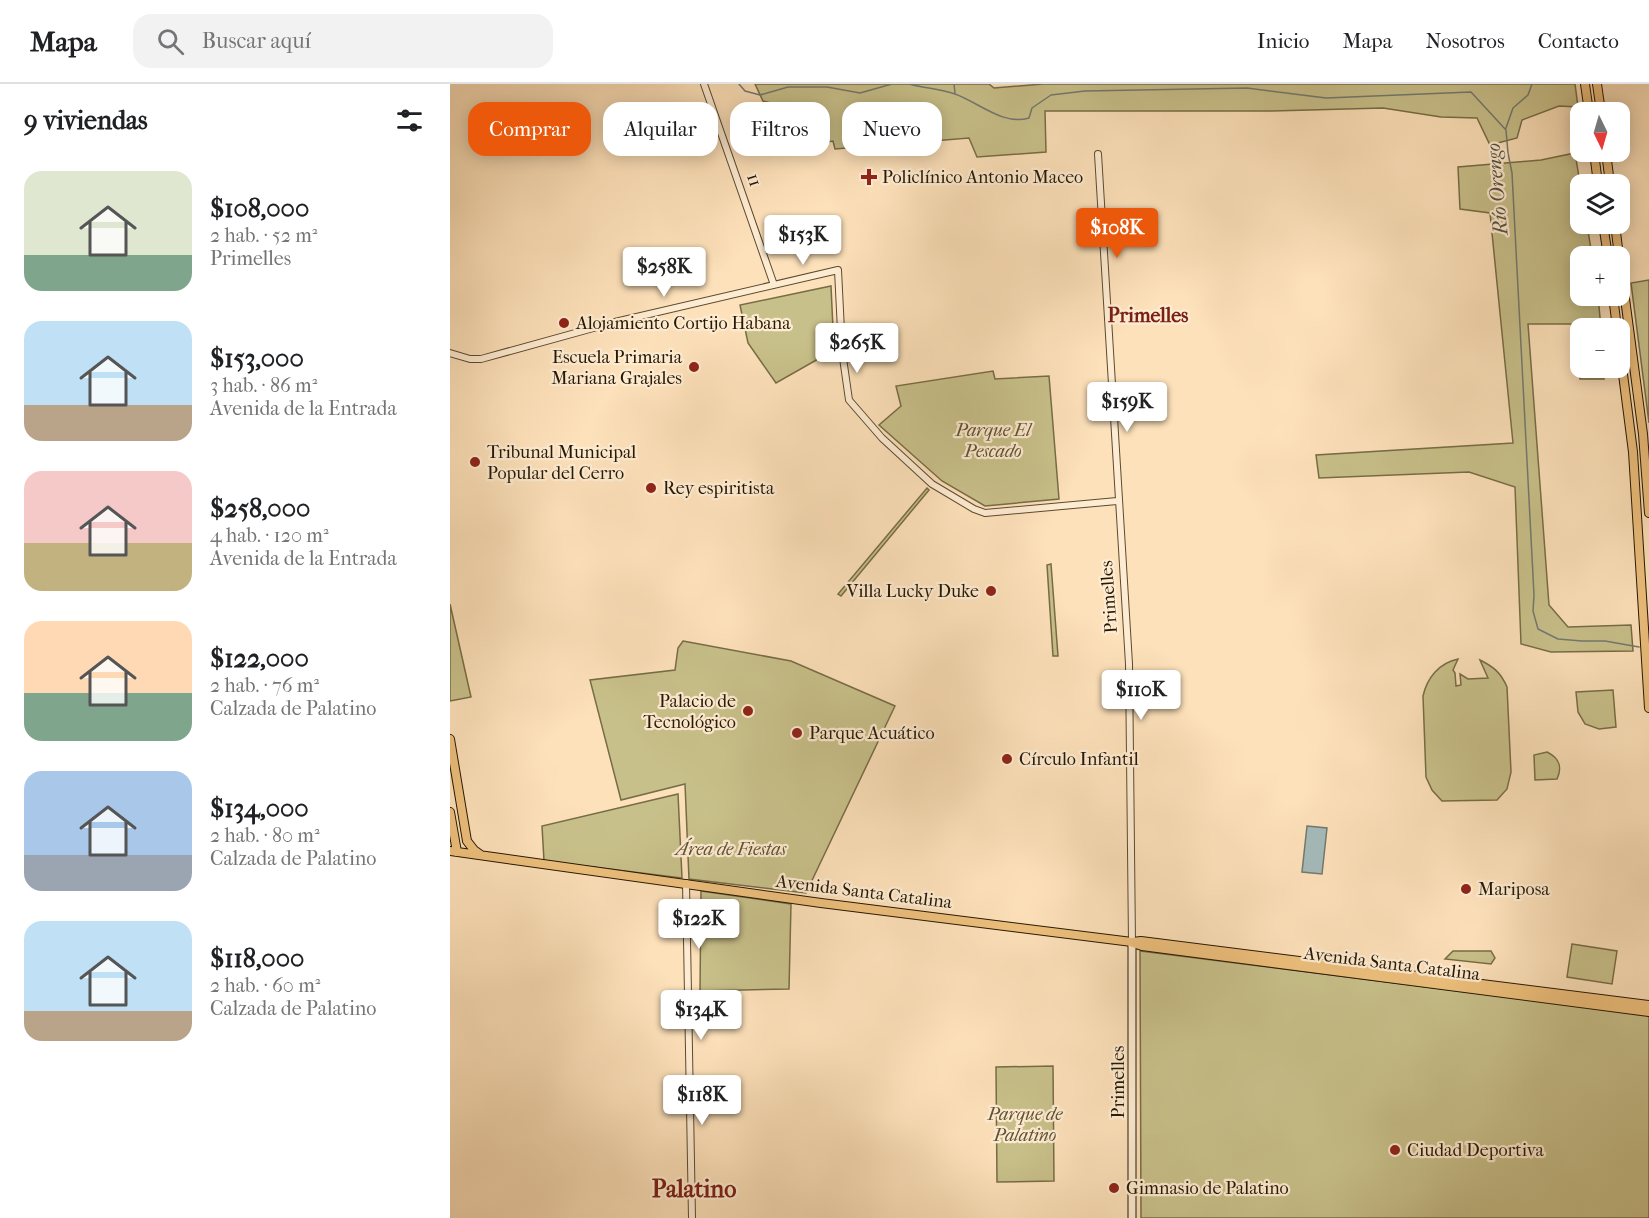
<!DOCTYPE html>
<html lang="es">
<head>
<meta charset="utf-8">
<style>
  body { margin:0; font-family:"IM FELL French Canon",serif; background:#f2f2f2; color:#202124; height:100vh; display:flex; flex-direction:column; font-size:22px; white-space:nowrap }
  * { box-sizing:border-box; margin:0 }
  p { font-size:20px; color:#757577 }
  .icon { flex:none; width:33px; height:33px; fill:none; stroke:currentColor; stroke-width:2; stroke-linecap:round; stroke-linejoin:round }
  .map { position:relative; flex:1; overflow:hidden }
  .side { display:flex; flex-direction:column; background:#fff; width:450px }
  .side>* { flex:none }
  .banner { position:absolute; left:18px; top:18px; width:570px; height:54px; display:flex; gap:12px }
  .needle { width:39px; rotate:175deg }
  .controls { position:absolute; left:1120px; top:18px; display:grid; gap:12px }
  .controls a { display:grid; place-items:center; width:60px; height:60px; border-radius:12px; background:#fff; box-shadow:0 3px 15px #0003; font-size:30px }
  .price { position:absolute; translate:-50% -51px; padding:0 14px; border-radius:6px; background:#fff; color:#222; font-size:20px; line-height:39px; filter:drop-shadow(0 2px 3px #0008) }
  .price::after { content:''; position:absolute; left:50%; top:36px; width:18px; height:14px; margin-left:-9px; background:inherit; clip-path:polygon(0 0,100% 0,50% 100%) }
  .price.active { background:#ea580c; color:#fff }
  ul { padding:0; list-style:none }
  li { display:flex; align-items:center; gap:18px; height:150px; padding:0 24px }
  li span { display:grid; place-items:center; flex:none; width:168px; height:120px; border-radius:18px; color:#555 }
  li>.icon { margin-inline-start:auto }
  span .icon { width:72px; height:72px; fill:#fffc; stroke-width:1 }
  li b { font-size:26px }
  h2 { display:flex; justify-content:space-between; align-items:center; height:72px; padding:0 24px; font-size:26px }
  .chip { padding:0 21px; border-radius:18px; background:#fff; box-shadow:0 3px 15px #0003; font-size:21px; line-height:54px }
  .chip.active { background:#ea580c; color:#fff }
  header { display:flex; align-items:center; gap:36px; box-sizing:border-box; height:84px; padding:0 30px; background:#fff; border-bottom:2px solid #e0e0e0 }
  header strong { font-size:28px }
  nav { display:flex; gap:33px; margin-inline-start:auto; font-size:21px }
  .search { width:420px; height:54px; background:#f2f2f2; display:flex; align-items:center; gap:15px; box-sizing:border-box; padding:0 21px; border-radius:18px; color:#757577; font-size:22px }
  main { display:flex; flex:1; min-height:0 }
  .map>svg:first-child { display:block }
</style>
</head>
<body>
<header>
<strong>Mapa</strong>
<div class="search"><svg class="icon" aria-label="search" viewBox="0 0 24 24"><circle cx="10" cy="10" r="6"/><path d="M15 15l6 6"/></svg>Buscar aquí</div>
<nav><a>Inicio</a><a>Mapa</a><a>Nosotros</a><a>Contacto</a></nav>
</header>
<main>
<section class="side">
<h2>9 viviendas<svg class="icon" aria-label="filters" viewBox="0 0 24 24"><path d="M4 7h16M4 17h16"/><circle cx="9" cy="7" r="2"/><circle cx="15" cy="17" r="2"/></svg></h2>
<ul>
<li><span style="background:linear-gradient(#dfe7d0 70%,#7fa58c 0)"><svg class="icon" aria-label="home" viewBox="0 0 24 24"><path d="M3 11l9-7 9 7M6 9v11h12V9"/></svg></span><div><b>$108,000</b><p>2 hab. · 52 m²</p><p>Primelles</p></div></li>
<li><span style="background:linear-gradient(#bfe0f5 70%,#b9a48a 0)"><svg class="icon" aria-label="home" viewBox="0 0 24 24"><path d="M3 11l9-7 9 7M6 9v11h12V9"/></svg></span><div><b>$153,000</b><p>3 hab. · 86 m²</p><p>Avenida de la Entrada</p></div></li>
<li><span style="background:linear-gradient(#f6c9c9 60%,#c2b280 0)"><svg class="icon" aria-label="home" viewBox="0 0 24 24"><path d="M3 11l9-7 9 7M6 9v11h12V9"/></svg></span><div><b>$258,000</b><p>4 hab. · 120 m²</p><p>Avenida de la Entrada</p></div></li>
<li><span style="background:linear-gradient(#ffd9b3 60%,#7fa58c 0)"><svg class="icon" aria-label="home" viewBox="0 0 24 24"><path d="M3 11l9-7 9 7M6 9v11h12V9"/></svg></span><div><b>$122,000</b><p>2 hab. · 76 m²</p><p>Calzada de Palatino</p></div></li>
<li><span style="background:linear-gradient(#a9c7e8 70%,#9aa5b1 0)"><svg class="icon" aria-label="home" viewBox="0 0 24 24"><path d="M3 11l9-7 9 7M6 9v11h12V9"/></svg></span><div><b>$134,000</b><p>2 hab. · 80 m²</p><p>Calzada de Palatino</p></div></li>
<li><span style="background:linear-gradient(#bfe0f5 75%,#b9a48a 0)"><svg class="icon" aria-label="home" viewBox="0 0 24 24"><path d="M3 11l9-7 9 7M6 9v11h12V9"/></svg></span><div><b>$118,000</b><p>2 hab. · 60 m²</p><p>Calzada de Palatino</p></div></li>
</ul>
</section>
<div class="map">
<svg width="1199" height="1134" viewBox="0 0 1199 1134">
  <rect width="100%" height="100%" fill="#fde1ba"/>
  <filter id="stains"><feTurbulence type="fractalNoise" baseFrequency=".00333" numOctaves="4"/><feColorMatrix values="0 0 0 0 .2 0 0 0 0 .09 0 0 0 0 .02 0 0 0 .5 -.17"/></filter>
  <radialGradient id="worn" r=".72"><stop offset=".6" stop-color="#630" stop-opacity="0"/><stop offset="1" stop-color="#630" stop-opacity=".3"/></radialGradient>
  <path fill="#c8c08a" stroke="#776c46" stroke-width="1.5" d="M305 0H539L544 4 593 0H1125L1128 23 1109 22 1072 36 1067 54 1040 61 1027 34 991 33 933 24 822 27H595L596 68 527 73 519 54 385 65 383 57 347 63 340 24 313 17Z
    M1125 69 1131 105V140H1137L1142 172H1131V212H1148L1151 244H1131V284H1153L1154 295H1130L1124 270 1122 240H1078L1099 521 1118 543 1181 541 1183 567 1101 568 1071 560 1065 403 1019 388 869 394 866 371 1063 359 1040 129 1010 125 1008 83 1091 76Z
    M1199 196V339L1181 199Z
    M381 202 384 266 326 299 298 259 290 221Z
    M543 287 545 295 599 292 609 415 535 422 492 397 429 341 451 322 446 302Z
    M477 404 479 406 391 512 388 510Z
    M601 480 608 572H603L597 481Z
    M0 520 21 613 0 617Z
    M233 557 341 577 445 622 356 809 239 795 235 700 171 716 140 596 225 586 228 564Z
    M1008 575 1003 586 1005 589 1006 602 1011 601 1010 590 1018 595 1038 594 1030 576C1044 583 1051 589 1057 603L1061 688 1057 705 1047 716 992 717 982 706 976 693 973 612C977 594 989 579 1008 575Z
    M1163 606 1166 643 1149 645 1135 640 1128 628 1126 608Z
    M1097 668C1109 674 1113 682 1107 695L1085 696 1084 671Z
    M228 710 232 794 94 777 92 742Z
    M251 807 341 820 339 905 250 907Z
    M1122 860 1167 867 1162 900 1117 893Z
    M690 867 1199 931V1134H691Z
    M1003 867H1041L1045 874 1041 880 995 875Z
    M603 982 604 1097 547 1098 546 983Z"/>
  <path fill="#a4bbbb" stroke="#727971" stroke-width="1.5" d="M857 742 877 744 872 790 852 788Z"/>
  <g fill="none" stroke-linecap="round" stroke-linejoin="round">
    <path stroke="#727971" stroke-width="1.5" d="M289 0 295 7 310 11 338 3H377L410 9 442 0
      M459 0C474 4 490 5 505 10 528 18 553 42 579 34L582 24 601 11 635 7 797 4 876 14 1021 8 1056 46 1058 69 1062 89 1084 511 1083 527 1088 545 1108 555 1132 557H1155L1189 563
      M504 0 505 9
      M1056 44 1063 24 1078 11 1082 0"/>
    <g stroke="#5c4a31" stroke-width="8">
      <path id="tertiary" d="M254 0 324 201
        M648 70 679 580 682 858
        M0 269 20 275H31L165 238 388 186 392 267 399 316 432 354 482 400 524 425 535 429 667 417
        M236 799 242 1134"/>
    </g>
    <g stroke="#261703" stroke-width="9">
      <path id="secondary" d="M682 858V1134"/>
    </g>
    <g stroke="#261703" stroke-width="10">
      <path id="primary" d="M0 655 17 757 24 766 31 771
        M0 728 7 768
        M0 767 371 819 682 858 691 857 1199 921
        M683 859 692 862 1199 928"/>
    </g>
    <g stroke="#261703" stroke-width="10">
      <path id="trunk" d="M1135 0 1139 28
        M1147 0 1151 28
        M1144 68 1148 100
        M1156 68 1160 100
        M1153 140 1158 172
        M1165 140 1169 172
        M1170 177 1193 350 1199 429
        M1163 212 1167 244
        M1170 267 1183 368 1199 624"/>
    </g>
    <use href="#tertiary" stroke="#feecd2" stroke-width="6"/>
    <use href="#secondary" stroke="#feecd2" stroke-width="7"/>
    <use href="#primary" stroke="#eec07d" stroke-width="8"/>
    <use href="#trunk" stroke="#eec07d" stroke-width="8"/>
  </g>
  <g fill="#8f2418" stroke="#feecd2" stroke-width="2">
    <path d="M416 84h6v6h6v6h-6v6h-6v-6h-6v-6h6z"/>
    <circle cx="114" cy="239" r="6"/>
    <circle cx="244" cy="283" r="6"/>
    <circle cx="25" cy="378" r="6"/>
    <circle cx="201" cy="404" r="6"/>
    <circle cx="541" cy="507" r="6"/>
    <circle cx="298" cy="627" r="6"/>
    <circle cx="347" cy="649" r="6"/>
    <circle cx="557" cy="675" r="6"/>
    <circle cx="1016" cy="805" r="6"/>
    <circle cx="945" cy="1066" r="6"/>
    <circle cx="664" cy="1104" r="6"/>
  </g>
  <g text-anchor="middle" dominant-baseline="central" stroke-width="4.5" stroke-linejoin="round" paint-order="stroke">
    <g font-size="18" fill="#261703" stroke="#feecd2" text-anchor="start">
      <text x="432" y="93">Policlínico Antonio Maceo</text>
      <text x="126" y="239">Alojamiento Cortijo Habana</text>
      <text x="232" y="273" text-anchor="end">Escuela Primaria<tspan x="232" dy="21">Mariana Grajales</tspan></text>
      <text x="37" y="368">Tribunal Municipal<tspan x="37" dy="21">Popular del Cerro</tspan></text>
      <text x="213" y="404">Rey espiritista</text>
      <text x="529" y="507" text-anchor="end">Villa Lucky Duke</text>
      <text x="286" y="617" text-anchor="end">Palacio de<tspan x="286" dy="21">Tecnológico</tspan></text>
      <text x="359" y="649">Parque Acuático</text>
      <text x="569" y="675">Círculo Infantil</text>
      <text x="1028" y="805">Mariposa</text>
      <text x="957" y="1066">Ciudad Deportiva</text>
      <text x="676" y="1104">Gimnasio de Palatino</text>
    </g>
    <g font-size="18" fill="#261703" stroke="#feecd2">
      <text transform="translate(304 96) rotate(71)">11</text>
      <text transform="translate(659 513) rotate(-94)">Primelles</text>
      <text transform="translate(414 808) rotate(7)">Avenida Santa Catalina</text>
      <text transform="translate(942 880) rotate(7)">Avenida Santa Catalina</text>
      <text transform="translate(668 998) rotate(-90)">Primelles</text>
    </g>
    <g font-size="18" font-style="italic" fill="#5f5232" stroke="#feecd2">
      <text x="543" y="346">Parque El<tspan x="543" dy="21">Pescado</tspan></text>
      <text x="281" y="765">Área de Fiestas</text>
      <text x="575" y="1030">Parque de<tspan x="575" dy="21">Palatino</tspan></text>
    </g>
    <g font-size="20" font-style="italic" fill="#525043" stroke="#feecd2">
      <text transform="translate(1047 105) rotate(-95)">Río Orengo</text>
    </g>
    <g font-size="20" font-weight="bold" fill="#7a1f14" stroke="#feecd2">
      <text x="698" y="231">Primelles</text>
    </g>
    <g font-size="24" font-weight="bold" fill="#7a1f14" stroke="#feecd2">
      <text x="244" y="1105">Palatino</text>
    </g>
  </g>
  <rect width="100%" height="100%" filter="url(#stains)"/>
  <rect width="100%" height="100%" fill="url(#worn)"/>
</svg>
<div class="controls">
<a><svg class="needle" viewBox="-14 -14 28 28"><path d="M0-13l5 13h-10z" fill="#e53935"/><path d="M0 13l5-13h-10z" fill="#757577"/></svg></a>
<a><svg class="icon" aria-label="layers" viewBox="0 0 24 24"><path d="M12 4l9 5-9 5-9-5zM3 14l9 5 9-5"/></svg></a>
<a>+</a>
<a>−</a>
</div>
<b class="price active" style="left:667px;top:175px">$108K</b>
<b class="price" style="left:353px;top:182px">$153K</b>
<b class="price" style="left:214px;top:214px">$258K</b>
<b class="price" style="left:407px;top:290px">$265K</b>
<b class="price" style="left:677px;top:349px">$159K</b>
<b class="price" style="left:691px;top:637px">$110K</b>
<b class="price" style="left:249px;top:866px">$122K</b>
<b class="price" style="left:251px;top:957px">$134K</b>
<b class="price" style="left:252px;top:1042px">$118K</b>
<div class="banner">
<a class="chip active">Comprar</a>
<a class="chip">Alquilar</a>
<a class="chip">Filtros</a>
<a class="chip">Nuevo</a>
</div>
</div>
</main>
</body>
</html>
